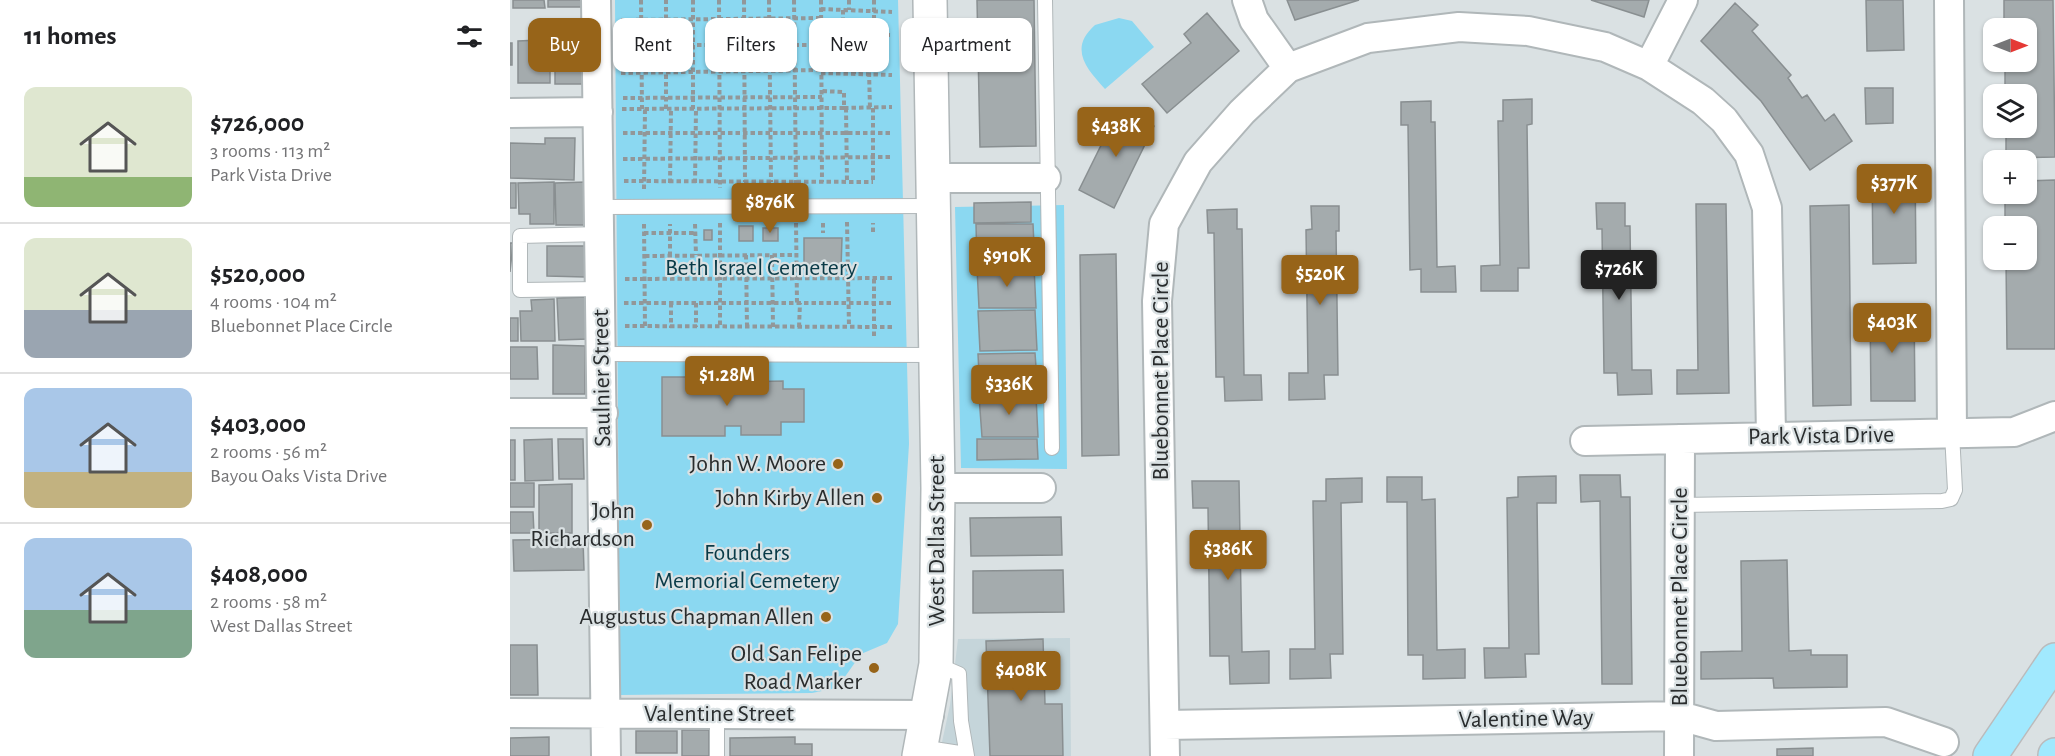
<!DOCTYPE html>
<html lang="en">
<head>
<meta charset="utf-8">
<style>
  body { margin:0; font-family:"Alegreya Sans",sans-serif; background:#f6f6f6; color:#202124; height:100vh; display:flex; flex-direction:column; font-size:22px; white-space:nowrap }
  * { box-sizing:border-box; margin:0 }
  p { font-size:20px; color:#757577 }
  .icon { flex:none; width:33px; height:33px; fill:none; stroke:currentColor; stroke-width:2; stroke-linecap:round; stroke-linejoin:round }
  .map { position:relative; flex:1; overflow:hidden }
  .sheet { display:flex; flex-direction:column; background:#fff; width:510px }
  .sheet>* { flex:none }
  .banner { position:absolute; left:18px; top:18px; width:570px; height:54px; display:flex; gap:12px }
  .needle { width:39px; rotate:90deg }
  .buttons { position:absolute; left:1473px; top:18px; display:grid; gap:12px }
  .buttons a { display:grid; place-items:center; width:54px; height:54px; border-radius:12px; background:#fff; box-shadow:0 2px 4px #0004; font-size:30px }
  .price { position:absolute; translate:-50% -51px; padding:0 14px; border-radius:6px; background:#976419; color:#fff; font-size:20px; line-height:39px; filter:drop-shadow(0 2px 3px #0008) }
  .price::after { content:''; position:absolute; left:50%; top:36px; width:18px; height:14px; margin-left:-9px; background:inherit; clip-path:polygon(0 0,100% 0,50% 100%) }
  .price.on { background:#222; color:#fff }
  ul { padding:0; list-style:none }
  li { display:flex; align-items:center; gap:18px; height:150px; padding:0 24px }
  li+li { border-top:2px solid #e0e0e0 }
  li span { display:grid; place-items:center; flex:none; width:168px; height:120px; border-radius:12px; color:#555 }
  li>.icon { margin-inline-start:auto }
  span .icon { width:72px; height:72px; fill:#fffc; stroke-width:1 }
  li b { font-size:26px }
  h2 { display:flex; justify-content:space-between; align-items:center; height:72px; padding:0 24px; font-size:26px }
  .tag { padding:0 21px; border-radius:12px; background:#fff; box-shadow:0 2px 4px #0004; font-size:21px; line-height:54px }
  .tag.on { background:#976419; color:#fff }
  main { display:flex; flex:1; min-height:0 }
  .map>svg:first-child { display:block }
</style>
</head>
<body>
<main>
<section class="sheet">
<h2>11 homes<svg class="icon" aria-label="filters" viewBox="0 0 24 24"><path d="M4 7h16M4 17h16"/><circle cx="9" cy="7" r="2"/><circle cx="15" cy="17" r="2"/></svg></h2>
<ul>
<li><span style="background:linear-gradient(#dfe7d0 75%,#8fb573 0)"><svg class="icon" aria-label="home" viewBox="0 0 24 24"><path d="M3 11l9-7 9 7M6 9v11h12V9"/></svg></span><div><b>$726,000</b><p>3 rooms · 113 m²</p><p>Park Vista Drive</p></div></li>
<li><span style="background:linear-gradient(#dfe7d0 60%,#9aa5b1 0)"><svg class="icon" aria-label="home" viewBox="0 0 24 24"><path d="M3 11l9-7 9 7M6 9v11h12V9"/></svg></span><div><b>$520,000</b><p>4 rooms · 104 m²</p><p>Bluebonnet Place Circle</p></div></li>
<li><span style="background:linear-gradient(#a9c7e8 70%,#c2b280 0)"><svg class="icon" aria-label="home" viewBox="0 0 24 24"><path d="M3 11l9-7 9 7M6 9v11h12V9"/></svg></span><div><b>$403,000</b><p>2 rooms · 56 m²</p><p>Bayou Oaks Vista Drive</p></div></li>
<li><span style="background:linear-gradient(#a9c7e8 60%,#7fa58c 0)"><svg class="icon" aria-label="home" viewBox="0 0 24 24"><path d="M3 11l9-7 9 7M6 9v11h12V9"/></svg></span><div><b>$408,000</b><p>2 rooms · 58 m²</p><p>West Dallas Street</p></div></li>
</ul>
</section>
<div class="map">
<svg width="1545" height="756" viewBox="0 0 1545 756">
  <rect width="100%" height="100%" fill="#dae1e3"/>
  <path fill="#c5d5da" d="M560 638 561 756H429L440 705 448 639Z"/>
  <path fill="#8bd8f1" d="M105 0H388L399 444 388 624 377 643 351 654 327 688 302 693 110 695Z
    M609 18 622 21 644 47 595 89C577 69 558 49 585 25Z
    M554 205 557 469 451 468 445 207Z"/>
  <path fill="#a4abad" stroke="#898f91" stroke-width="1.5" d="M3 0H34L35 8H3Z
    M38 0H71L72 7H38Z
    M467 0H524L526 146 470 147Z
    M777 0H849L785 20Z
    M1081 0H1139L1134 17Z
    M1356 0H1393L1394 50 1357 51Z
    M1494 0H1543L1545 157 1496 158V128H1516V94H1495V62H1516V28H1494Z
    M1225 3 1248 25 1242 31 1281 75 1278 78 1292 98 1297 95 1315 121 1324 114 1342 141 1300 170 1251 101 1191 41Z
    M697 13 729 51 657 113 632 84 681 43 674 34Z
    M48 38H66V43H73L75 84H45V41H48Z
    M30 40 31 50H40V83H8V41Z
    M0 43H2V65H0Z
    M1355 88H1383V123L1356 124Z
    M1022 99V124L1017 125 1019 268H1008V291H971V266L990 265 988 121H993V100Z
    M921 101V122H925L927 267 945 266 946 292H911V269L900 270 898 125H891V102Z
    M609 109 644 126 604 208 569 190Z
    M35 138H65L64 180 0 178V143L35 144Z
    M1405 165 1406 263 1363 264 1362 166Z
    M1545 180V349H1497L1496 260H1516V226H1495V194H1516V181Z
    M44 182V224H20V214H9L8 183Z
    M76 182 75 225H46L45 183Z
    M0 183H6V208H0Z
    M521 202V222L464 223V203Z
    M1086 203H1115V226H1120L1122 370H1141L1142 394 1108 395 1107 373H1094L1092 229H1087Z
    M1186 204H1216L1219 393 1167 394V370H1188Z
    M1339 205 1341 405 1303 406 1300 206Z
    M801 206H829V231H826L828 375H814L815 399 779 400V373H798L796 230 802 229Z
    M727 209V229H732L734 375H751L752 400 715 401 714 377H706L704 233H698L697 210Z
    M466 224H523L525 266 467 265Z
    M229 226H243V241H229Z
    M253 228H268V241H253Z
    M194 230H202V240H194Z
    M294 238H332L331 269 327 272H297L294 269Z
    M0 243H3L0 272Z
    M37 246H76L75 277 37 276Z
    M606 254 609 455 572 456 570 255Z
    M524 267 526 308H469L467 268Z
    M77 297 78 339 49 340 47 298Z
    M44 299 45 341H11L10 311H22L21 300Z
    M1360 306H1404L1405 401H1361Z
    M525 310 527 350 470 351 468 311Z
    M0 318H8V341H0Z
    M43 345 75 346V394H43Z
    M0 347H27L28 379H0Z
    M525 353 528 394H470L468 354Z
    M152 377H213V388H236V382L273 381V389H294V422H271V435H231V426H215V436H152Z
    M469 396H526L528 437H472Z
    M42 439 43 480 15 481 14 440Z
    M48 439H73L74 479H49Z
    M467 439H527L528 459 467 460Z
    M0 440H5V480H0Z
    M1070 475H1110L1111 497H1120L1122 684H1092L1090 501 1071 502Z
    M1046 476V503H1027L1029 654H1015L1016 677 975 678 974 648H999L997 498 1008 497V477Z
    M877 477H912V500L925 499 927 650 955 649V678L913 679V655H898L897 502H877Z
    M852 478V502L831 503 833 654H820L821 678 780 679V649H805L803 501H816V479Z
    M682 481H729L732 652 759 651V683L720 684 719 656H700L698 508H683Z
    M0 483H24V507H0Z
    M62 484V533H29V485Z
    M0 512H23L24 533H0Z
    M551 517 552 555 461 556 460 518Z
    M73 539 74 570 4 571 3 540Z
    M1277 560 1279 651 1301 650V655H1337V687L1264 688 1263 678 1191 679V652L1232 651 1231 561Z
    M553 570 554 612 463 613V571Z
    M533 639 535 704H552L553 756H480L476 641Z
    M0 645H27L28 695H0Z
    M172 730H199V756H172Z
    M126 731H167V753H126Z
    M39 737V756H0V738Z
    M285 737V744H302V756H220V738Z
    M1303 748V756H1267V749Z"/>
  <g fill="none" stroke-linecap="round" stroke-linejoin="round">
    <g stroke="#b0b7b9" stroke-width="16">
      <path id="service" d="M535 0 542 448
        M89 207 422 206
        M90 234 10 236V290L91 289
        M91 354 426 355
        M1170 505 1432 501 1441 499 1445 490 1442 433
        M426 664 449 674 451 721 457 756
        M207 714V756
        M411 747 456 754"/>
    </g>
    <g stroke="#b0b7b9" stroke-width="32">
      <path id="minor" d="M86 0 96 756
        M737 0 744 20 778 68
        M1439 0 1442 433
        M1139 66 1173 0
        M0 113 88 112
        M422 178H536
        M0 413H93
        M1075 441 1504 432 1545 416
        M428 488H531
        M0 713 419 715
        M655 725 1170 716 1206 726 1376 722 1434 742
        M655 756 647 301 654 224 688 162 732 112 778 68 858 38 949 27 1018 31 1095 47 1139 66 1193 101 1214 120 1239 154 1257 208 1261 436
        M1169 756 1170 439"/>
    </g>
    <g stroke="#b0b7b9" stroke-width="36">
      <path id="secondary" d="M409 756 426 664 428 488 420 0"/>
    </g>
    <g stroke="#bbbbbc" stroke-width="36">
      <path id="primary" d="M1480 756 1545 660
        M1545 756V755"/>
    </g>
    <path stroke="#929799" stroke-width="4" stroke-dasharray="4.5 3" stroke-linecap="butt" d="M131 0 132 109
      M183 0V109
      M209 0 210 188
      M234 0 235 182
      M259 0 261 182
      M284 0 286 189
      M311 0 312 182
      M339 0V10
      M364 0V35
      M311 9 382 12
      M333 10V34
      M111 20 311 18
      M311 34 380 35
      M358 35 360 108
      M112 45H311
      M344 56H381
      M111 73 311 70
      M311 73 382 75
      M344 74 345 34
      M113 98 312 97
      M334 108 382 107
      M336 108 337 182
      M363 108V182
      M112 109 334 108V92L311 91
      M156 109V0
      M113 133H382
      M113 159 382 157
      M114 181 363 182
      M160 183 161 109
      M185 183 186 109
      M134 189 135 109
      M337 222 339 327
      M210 223V327
      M286 223 287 303
      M313 223V233
      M134 224 135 327
      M185 224 186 255
      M363 232V223
      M134 233H186
      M236 255 237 327
      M262 255 263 327
      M135 256 287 255
      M160 256V224
      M115 279 384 278
      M364 279V339
      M114 303H384
      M161 303V328
      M186 303V327
      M115 326 383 327
      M289 327 290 303"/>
    <use href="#service" stroke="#fff" stroke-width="14"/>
    <use href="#minor" stroke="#fff" stroke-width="28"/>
    <use href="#secondary" stroke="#fff" stroke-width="33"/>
    <use href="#primary" stroke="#a1e9fe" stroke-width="33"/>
  </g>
  <g fill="#976419" stroke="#dae1e3" stroke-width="2">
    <circle cx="328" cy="464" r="6"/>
    <circle cx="367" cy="498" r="6"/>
    <circle cx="137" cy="525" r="6"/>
    <circle cx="316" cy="617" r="6"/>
    <circle cx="364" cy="668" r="6"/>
  </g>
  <g text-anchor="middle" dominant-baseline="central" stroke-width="4.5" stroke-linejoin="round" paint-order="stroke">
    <g font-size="24" fill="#093a47" stroke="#dae1e3">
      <text x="251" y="268">Beth Israel Cemetery</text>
      <text x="237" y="553">Founders<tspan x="237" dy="28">Memorial Cemetery</tspan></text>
    </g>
    <g font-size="24" fill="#292c2d" stroke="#dae1e3">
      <text transform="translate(651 371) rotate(-90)">Bluebonnet Place Circle</text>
      <text transform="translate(92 378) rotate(-91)">Saulnier Street</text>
      <text transform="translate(1311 436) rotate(-1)">Park Vista Drive</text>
      <text transform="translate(427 541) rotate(-90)">West Dallas Street</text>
      <text transform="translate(1170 597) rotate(-90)">Bluebonnet Place Circle</text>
      <text x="209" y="714">Valentine Street</text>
      <text transform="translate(1016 719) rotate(-1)">Valentine Way</text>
    </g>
    <g font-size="24" fill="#292c2d" stroke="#dae1e3" text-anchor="end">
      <text x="316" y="464">John W. Moore</text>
      <text x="355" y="498">John Kirby Allen</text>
      <text x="125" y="511">John<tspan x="125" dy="28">Richardson</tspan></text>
      <text x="304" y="617">Augustus Chapman Allen</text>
      <text x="352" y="654">Old San Felipe<tspan x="352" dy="28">Road Marker</tspan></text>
    </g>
  </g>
</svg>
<div class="buttons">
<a><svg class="needle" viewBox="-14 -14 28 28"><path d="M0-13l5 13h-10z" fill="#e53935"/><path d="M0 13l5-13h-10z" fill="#757577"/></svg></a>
<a><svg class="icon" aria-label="layers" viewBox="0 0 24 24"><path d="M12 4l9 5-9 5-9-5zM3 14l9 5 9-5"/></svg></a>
<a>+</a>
<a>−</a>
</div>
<b class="price" style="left:606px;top:158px">$438K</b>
<b class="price" style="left:1384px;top:215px">$377K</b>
<b class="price" style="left:260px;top:234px">$876K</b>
<b class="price" style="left:497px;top:288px">$910K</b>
<b class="price on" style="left:1109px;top:301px">$726K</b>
<b class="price" style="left:810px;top:306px">$520K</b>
<b class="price" style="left:1382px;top:354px">$403K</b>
<b class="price" style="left:217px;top:407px">$1.28M</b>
<b class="price" style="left:499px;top:416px">$336K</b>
<b class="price" style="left:718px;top:581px">$386K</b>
<b class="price" style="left:511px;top:702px">$408K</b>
<div class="banner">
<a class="tag on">Buy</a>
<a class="tag">Rent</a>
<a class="tag">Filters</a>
<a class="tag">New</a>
<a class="tag">Apartment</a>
</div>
</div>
</main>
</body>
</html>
